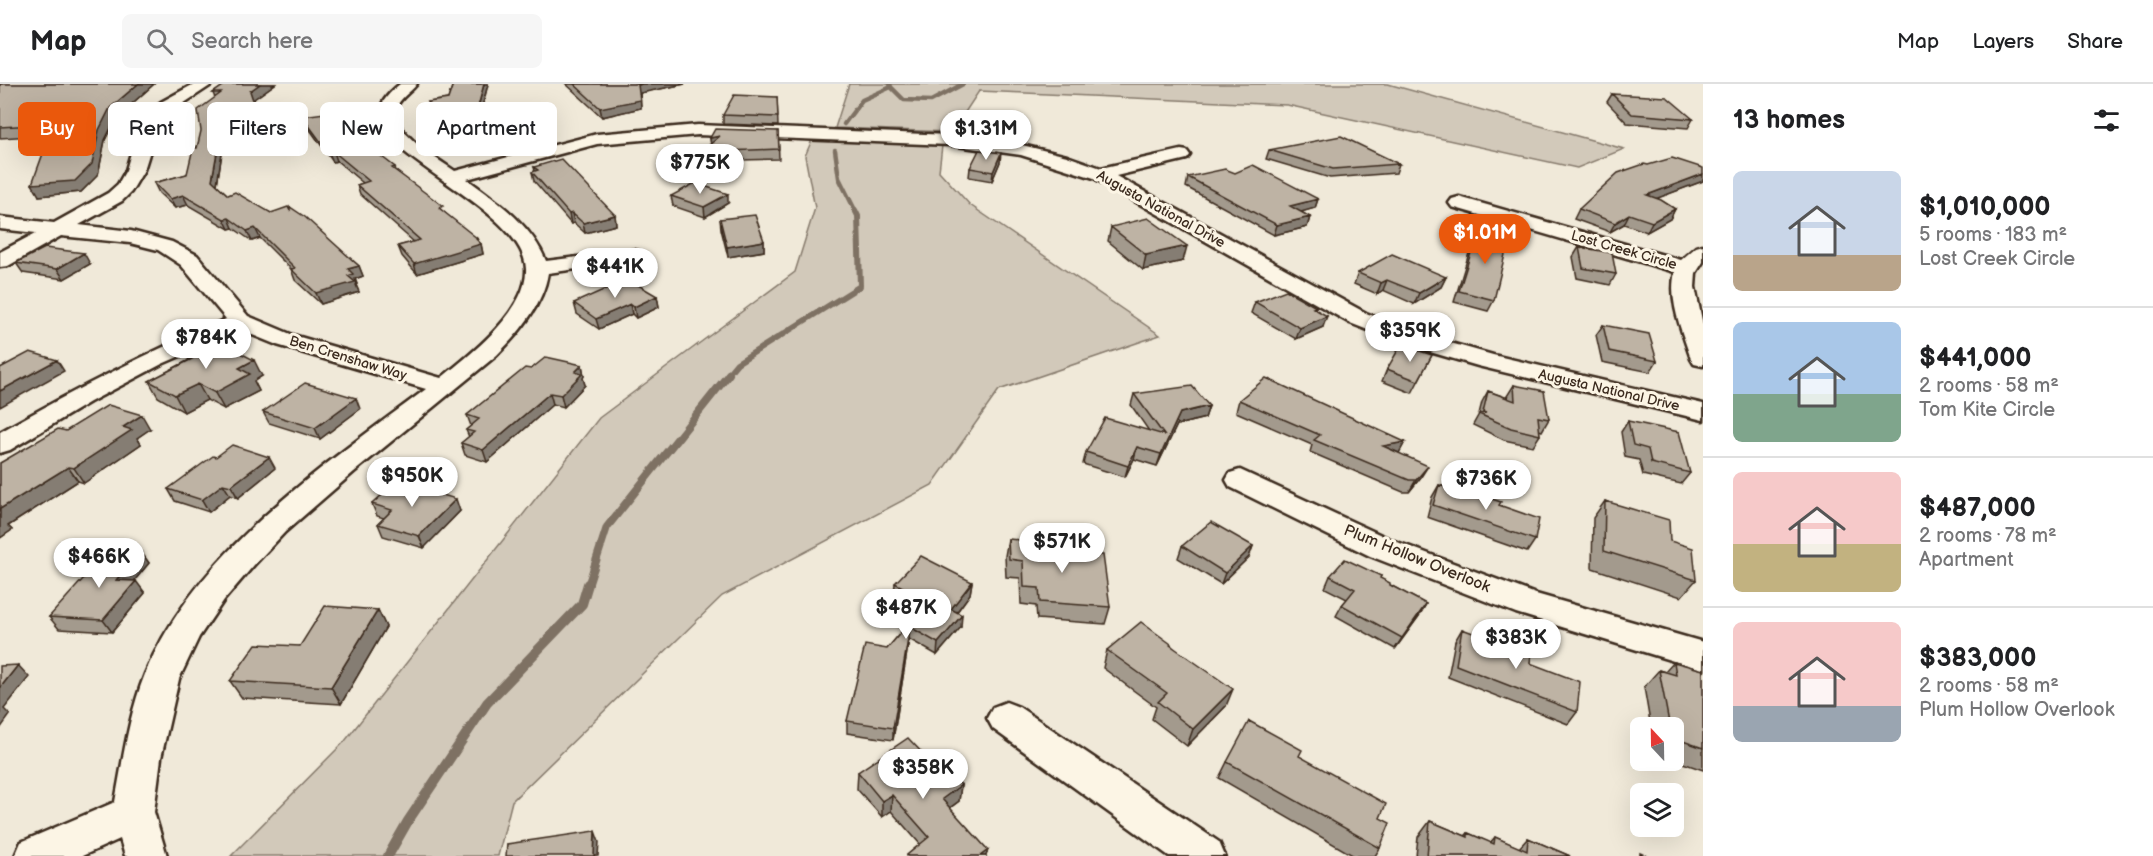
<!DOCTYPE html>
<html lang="en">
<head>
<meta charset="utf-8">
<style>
  body { margin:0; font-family:"Balsamiq Sans",sans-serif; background:#f6f6f6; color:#202124; height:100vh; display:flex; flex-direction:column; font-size:22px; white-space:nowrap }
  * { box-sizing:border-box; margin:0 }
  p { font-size:20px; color:#757577 }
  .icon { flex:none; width:33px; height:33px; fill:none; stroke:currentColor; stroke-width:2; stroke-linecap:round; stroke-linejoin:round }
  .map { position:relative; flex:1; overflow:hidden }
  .details { display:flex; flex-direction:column; background:#fff; width:450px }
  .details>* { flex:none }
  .banner { position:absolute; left:18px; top:18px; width:570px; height:54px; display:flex; gap:12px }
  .needle { width:39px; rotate:338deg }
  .fabs { position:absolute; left:1630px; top:633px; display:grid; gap:12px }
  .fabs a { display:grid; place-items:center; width:54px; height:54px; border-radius:9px; background:#fff; box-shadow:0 6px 24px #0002; font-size:30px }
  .price { position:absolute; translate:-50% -51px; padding:0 14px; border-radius:21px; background:#fff; color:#222; font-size:20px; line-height:39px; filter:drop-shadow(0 2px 3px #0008) }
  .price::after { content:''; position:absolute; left:50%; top:36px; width:18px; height:14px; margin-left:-9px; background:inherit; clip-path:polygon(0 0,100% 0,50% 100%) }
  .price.on { background:#ea580c; color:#fff }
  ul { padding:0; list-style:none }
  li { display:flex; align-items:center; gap:18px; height:150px; padding:0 30px }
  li+li { border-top:2px solid #e0e0e0 }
  li span { display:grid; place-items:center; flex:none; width:168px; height:120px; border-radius:9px; color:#555 }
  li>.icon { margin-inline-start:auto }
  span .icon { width:72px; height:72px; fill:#fffc; stroke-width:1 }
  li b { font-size:26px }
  h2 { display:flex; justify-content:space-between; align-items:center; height:72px; padding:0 30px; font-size:26px }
  .tag { padding:0 21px; border-radius:9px; background:#fff; box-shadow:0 6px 24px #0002; font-size:21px; line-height:54px }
  .tag.on { background:#ea580c; color:#fff }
  header { display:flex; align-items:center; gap:36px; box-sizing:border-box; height:84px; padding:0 30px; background:#fff; border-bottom:2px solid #e0e0e0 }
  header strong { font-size:28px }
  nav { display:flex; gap:33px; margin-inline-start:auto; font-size:21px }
  .search { width:420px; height:54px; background:#f6f6f6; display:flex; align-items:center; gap:15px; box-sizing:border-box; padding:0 21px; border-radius:9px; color:#757577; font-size:22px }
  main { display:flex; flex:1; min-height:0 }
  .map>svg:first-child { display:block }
</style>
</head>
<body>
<header>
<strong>Map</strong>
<div class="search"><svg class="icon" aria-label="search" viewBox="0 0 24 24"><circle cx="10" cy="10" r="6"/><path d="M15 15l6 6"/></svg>Search here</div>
<nav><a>Map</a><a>Layers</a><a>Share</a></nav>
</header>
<main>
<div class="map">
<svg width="1703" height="772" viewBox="0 0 1703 772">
  <rect width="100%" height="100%" fill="#f0e9d9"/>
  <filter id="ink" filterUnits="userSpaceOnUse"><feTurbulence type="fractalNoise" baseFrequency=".0167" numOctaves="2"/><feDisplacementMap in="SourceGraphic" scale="12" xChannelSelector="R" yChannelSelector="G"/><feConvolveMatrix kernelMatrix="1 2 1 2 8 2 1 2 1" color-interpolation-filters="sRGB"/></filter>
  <g filter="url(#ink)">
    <path fill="#d2c9ba" stroke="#867a6c" stroke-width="1.5" d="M849 0H1388L1624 65 1577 84 1287 21 979 7 952 48 835 44Z
      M812 56 942 62 939 87 970 121 1160 251 999 306 932 401 722 512 512 717 498 772H231L345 657 599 334 795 188 815 124 805 72Z"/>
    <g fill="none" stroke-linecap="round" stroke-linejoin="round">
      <path stroke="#7e7163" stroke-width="4.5" d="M891 3 904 16 931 17 963 0
        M844 40 862 16 891 3 890 0
        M835 66 839 94 856 128"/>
      <path stroke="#7e7163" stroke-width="6" d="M727 291 737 279 860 202 858 132 855 126"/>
      <path stroke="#7e7163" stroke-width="8" d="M588 502 607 443 729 290"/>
      <path stroke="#7e7163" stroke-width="10" d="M388 772 408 737 487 619 582 520 588 500"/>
      <g stroke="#3b2a1e" stroke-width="5">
        <path id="minor" d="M194 0H213L160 35 144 86 131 108 122 117 79 141 131 147 172 158 197 171 248 232 293 251 441 294C470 271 528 226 526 185 524 125 376 74 379 30 380 18 391 7 400 0H417C410 9 399 14 396 25 390 47 439 76 455 87L597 50 698 41 950 51 1022 61 1067 72 1101 84 1181 66 1187 67 1190 71 1187 75 1116 92 1366 229 1422 251 1493 271 1703 320V336L1478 282 1406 261 1350 239 1094 94 1021 71 950 61 698 51 597 60 467 95C498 118 531 140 546 177L634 166 641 168 645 172 641 176 548 189C543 221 519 249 497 271L354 388 285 448 254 481 224 516 199 553 179 595 161 674 154 728 167 772H125L120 755 82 772H15L21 758 115 718C123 675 129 630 145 590 195 469 324 381 426 305L277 261 240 246 162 280 90 318 10 366 0 369V348C74 306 148 268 226 235L181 181 158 166 130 159 61 152 8 182 0 183V168L36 149 0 145V133L54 139 108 109 118 100 126 86 137 48 148 28 161 18Z
          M1459 113 1681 176 1696 163 1703 161V178L1696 189 1695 203 1703 241V282L1694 280 1691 275C1682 247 1668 217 1675 188L1452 123 1449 119 1452 115Z
          M1240 386 1392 456 1536 510 1703 558V586L1516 529 1370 472 1230 403 1226 396 1230 389Z
          M1006 618 1019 623 1219 758 1225 772H1169L993 645 987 634 993 623Z"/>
      </g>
      <use href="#minor" fill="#fcf5e5" fill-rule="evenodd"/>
    </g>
    <path fill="#a39a8d" stroke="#3b2a1e" stroke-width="1.5" d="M0 0H154L116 34 105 56 98 91 81 108 39 112 49 51 0 54Z
      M226 0H275L254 15 263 43 225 50 217 101 228 111 271 129 290 126 359 182 363 192 355 195 357 200 356 201 359 208 321 220 295 196 291 185 260 154 252 157 233 144 229 145 188 121 175 124 159 109 154 99 187 90 215 14 213 9Z
      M453 0H488L482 25 502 45 496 46 498 57 470 64 423 33 421 24 429 23 428 18 448 15Z
      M566 0H685L640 9 641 24 602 33Z
      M1612 10 1693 35 1688 44 1627 39 1607 18Z
      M777 13 778 42 723 40V31Z
      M302 32 350 35V57L395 83 396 87 481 160 483 170 417 190 402 172 398 162 414 158 360 110 357 101 363 99 337 77 333 78 306 40Z
      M778 47 779 75 702 77 701 68 711 60 710 54Z
      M1269 66 1399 80 1396 89 1330 94 1266 75Z
      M1000 78 992 97 969 93 970 84Z
      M534 83 615 131 616 141 585 149 574 139 571 140 534 97 532 88 535 87Z
      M1235 89 1318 115 1315 124 1301 128 1310 133 1307 143 1274 151 1186 103 1188 93Z
      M1703 97 1657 114 1675 125 1670 135 1647 148 1624 140 1610 148 1574 135 1579 125Z
      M671 112 728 119 705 133 673 122Z
      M720 135 764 157V167L728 173 721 145Z
      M1111 143 1183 177 1143 186 1108 157Z
      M1478 146 1494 216 1488 227 1454 218 1473 156Z
      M1579 163 1616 190 1610 201 1577 194 1573 173Z
      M16 179 90 180 64 195 23 189Z
      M1358 189 1446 193 1441 203 1414 220 1383 206 1377 210 1354 200Z
      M657 212 659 223 636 234 632 230 599 245 577 230 574 219Z
      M1255 218 1316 223 1315 225 1323 243 1296 255 1251 229Z
      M1603 241 1657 277 1650 288 1602 278 1596 251Z
      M1432 271 1412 309 1382 297 1387 285Z
      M186 272 262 292 254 297 259 307 224 325 207 316 184 328 158 313 149 297 189 276Z
      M582 281 584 292 583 294 585 301 564 323 553 320 487 378 465 371 461 359 469 353 466 346 471 342 467 331 531 285Z
      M1514 301 1549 335 1542 347 1539 346 1540 351 1533 362 1504 356 1473 341 1479 330 1482 318 1488 307 1508 314 1507 312Z
      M1134 310 1209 322 1205 334 1177 341 1157 382 1134 375 1125 393 1083 380 1086 368 1149 347 1131 321Z
      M1239 316 1405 358 1399 369 1421 393 1409 408H1403L1310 368 1312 361 1236 328Z
      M360 325 320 355 269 339 263 328Z
      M1628 337 1690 389 1681 400 1643 391 1639 376 1625 373 1621 348Z
      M150 345 137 354 141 360 84 399 78 397 8 442 12 446 0 454V379L66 347Z
      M275 384 238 414 230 411 209 428 175 417 168 405Z
      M1439 401 1464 409 1465 406 1499 421 1535 456 1527 468 1427 433 1432 413Z
      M1605 417 1670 457 1696 496 1681 513 1592 484 1593 434Z
      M372 420 460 427 424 464 383 452 378 440 384 434 377 432Z
      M1008 455 1075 469 1110 523 1105 540 1037 535 1036 522 1021 520 1020 494 1006 493 1005 472Z
      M1182 462H1253L1249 473 1221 500 1178 474Z
      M141 468 149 479 134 497 145 509 112 548 59 545 49 533Z
      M1330 492H1381L1380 494 1390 501 1426 520 1419 532 1395 565 1336 532 1342 521 1347 515 1325 504Z
      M972 498 970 510 957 528 961 543 937 571 909 555 893 656 847 649V637L887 565 907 541 897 536 899 514 894 511 895 499Z
      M378 526 386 543 341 620 242 614 230 597 300 562Z
      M1462 545 1530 579 1577 628 1568 640 1448 593 1455 557Z
      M1171 561 1226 622 1187 662 1152 635 1156 623 1103 584 1107 566Z
      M1674 578 1703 586V686L1674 676V644H1651L1644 603 1659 586 1665 588Z
      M1299 672 1380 734V764L1375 772H1354L1219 694 1227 678Z
      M931 678 961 701 959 717 950 724 986 772H907V771L920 760 891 727 882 733 857 705 858 688Z
      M1430 737 1465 752 1468 749 1490 759 1495 753 1519 764 1528 754 1570 772H1416L1418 753Z"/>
    <path fill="#857d73" stroke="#3b2a1e" stroke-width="1.5" d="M138 0H154L116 34 105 56 98 91 81 108 39 112 32 100 110 24Z
      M260 0H275L254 15 263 43 225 50 216 106 212 96 222 41 250 7Z
      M484 0H488L480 31 478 23Z
      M642 0H685L640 9 641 24 602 33 600 24 638 1Z
      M347 26 350 35 349 67 346 58Z
      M500 36 502 45 496 46 498 57 470 64 468 56 488 39Z
      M720 52 711 63 710 54Z
      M334 68 337 77 333 78 329 69Z
      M1001 69 1000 78 992 97 993 88Z
      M1703 90V97L1642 120 1647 111Z
      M728 110V119L705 133 704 123Z
      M183 111 188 121 175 124 170 115Z
      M1318 115 1315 124 1287 132 1290 122Z
      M1675 125 1670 135 1647 148 1652 138Z
      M572 129 574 139 571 140 569 130Z
      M1629 130 1624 140 1610 148 1615 139Z
      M615 131 616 141 585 149 583 139Z
      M1310 133 1307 143 1274 151 1277 141Z
      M229 134 233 144 229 145 224 135Z
      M255 144 260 154 252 157 247 147Z
      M478 155 479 160H481L483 170 417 190 414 180Z
      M764 157V167L728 173 727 163Z
      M1187 162 1183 177 1143 186 1146 171Z
      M84 169 90 180 64 195 57 185Z
      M359 182 363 192 355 195 357 200 356 201 359 208 321 220 316 209 348 192V185Z
      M1446 193 1441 203 1414 220 1419 209Z
      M1387 196 1383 206 1377 210 1381 199Z
      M657 212 659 223 636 234 634 223Z
      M630 220 632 230 599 245 596 235Z
      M1327 232 1323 243 1296 255 1300 244Z
      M57 276 64 287 0 323V307Z
      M254 276 262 292 254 297 259 307 224 325 215 309 239 284Z
      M582 281 584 292 583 294 585 301 564 323 561 311 575 288Z
      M198 300 207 316 184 328 175 311Z
      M550 309 553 320 487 378 483 366Z
      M356 314 360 325 320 355 315 344Z
      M1209 322 1205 334 1177 341 1157 382 1161 370 1180 329Z
      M142 331 150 345 137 354 141 360 84 399 74 384 123 343Z
      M1405 358 1399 369 1383 362Z
      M1137 363 1134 375 1125 393 1128 382Z
      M269 373 275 384 238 414 231 402Z
      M1428 382 1421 393 1409 408 1416 396Z
      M68 383 78 397 8 442 12 446 0 454V425Z
      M223 400 230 411 209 428 202 416Z
      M456 415 460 427 424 464 419 452Z
      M1253 462 1249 473 1221 500 1225 489Z
      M141 468 149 479 125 508 116 496Z
      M136 497 145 509 112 548 103 536Z
      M972 498 970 510 950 537 951 525Z
      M1426 520 1419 532 1395 565 1402 554Z
      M378 526 386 543 341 620 331 603Z
      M962 531 961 543 937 571 938 559Z
      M910 543 909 555 893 656V644Z
      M18 581 29 593 4 625 10 631 0 645V604Z
      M1233 605 1226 622 1187 662 1193 645Z
      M961 701 959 717 940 731 942 715Z
      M892 711 891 727 882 733V717Z
      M595 747 599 758 598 772H594Z
      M988 766 986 772H980Z"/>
    <path fill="#beb3a4" stroke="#3b2a1e" stroke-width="1.5" d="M0 0H138L110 24 99 46 92 80 75 97 32 100 53 42H50L51 40 0 43Z
      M226 0H260L250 7 259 34 222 41 212 96 228 111 235 108 271 129 288 123 290 127V123L305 133 359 182 348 185 353 190 348 192 355 198 316 209 291 185 295 184 255 144 247 147 229 134 224 135 183 111 170 115 154 99 187 90 193 64H197L201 47 198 26 221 9H213Z
      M453 0H484L478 23 500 36 488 39 495 44 491 45 496 48 468 56 421 24 431 22 428 18 448 15Z
      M574 0H642L638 1 640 16 600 24Z
      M1612 10 1667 13 1693 35 1632 30Z
      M734 11 777 13 778 33 723 31Z
      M347 26 346 58 358 56 367 67 373 66 395 83 392 84 443 122 439 124 478 155H476L481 160 414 180 398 162 420 156 357 101 369 97 334 68 329 69 302 32Z
      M715 45 778 47 779 65 701 68 720 52 710 54Z
      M1341 52 1399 80 1333 85 1269 66Z
      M979 66 1001 69 993 88 970 84Z
      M1672 74 1703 84V90L1647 111 1661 116 1675 125 1652 138 1629 130 1615 139 1579 125 1618 89 1644 80 1648 81Z
      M561 75 615 131 583 139 572 129 569 130 532 88 538 86 534 83Z
      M1253 81 1318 115 1290 122 1310 133 1277 141 1188 93 1225 85 1235 89Z
      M695 99 728 110 704 123 671 112Z
      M755 131 764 157 727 163 720 135Z
      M1148 134 1187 162 1146 171 1111 143Z
      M1478 146 1505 152 1504 157 1508 158 1494 216 1459 207Z
      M1579 163 1612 169 1616 190 1583 184Z
      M45 164 84 169 57 185 16 179Z
      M1392 170 1446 193 1419 209 1387 196 1381 199 1358 189Z
      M628 195 657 212 634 223 630 220 596 235 574 219Z
      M1286 206 1316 223 1313 224 1327 232 1300 244 1255 218Z
      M1603 241 1649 250 1657 277 1609 267Z
      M217 257 254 276 239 284 250 290 215 309 198 300 175 311 149 297 192 275 186 272Z
      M1401 261 1432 271 1418 297 1387 285Z
      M30 268 57 276 0 307V284Z
      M546 273 582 281 575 288 582 290 561 311 550 309 483 366 461 359 474 348 466 346 479 335 467 331 525 284 531 285Z
      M1266 294 1405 358 1383 362 1428 382 1416 396H1409L1314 356 1320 351 1239 316Z
      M305 299 356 314 315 344 263 328Z
      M1514 301 1544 307 1549 335 1538 333 1540 351 1511 344 1479 330 1486 329 1483 328 1488 307 1515 317Z
      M1192 302 1209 322 1180 329 1161 370 1137 363 1128 382 1086 368 1105 334 1164 351 1134 310Z
      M108 321 142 331 123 343 132 346 74 384 68 383 0 425V379L58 345 66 347Z
      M1628 337 1679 348 1690 389 1651 379 1648 365 1633 361Z
      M232 361 269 373 231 402 223 400 202 416 168 405 213 372 216 373Z
      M397 397 456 415 419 452 378 440 392 426 372 420Z
      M1439 401 1465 410V406L1501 418 1499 421 1539 435 1535 456 1433 421Z
      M1605 417 1669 436 1670 457 1693 464 1696 496 1604 467Z
      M1211 438 1253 462 1225 489 1182 462Z
      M1008 455 1045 458V463L1075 465V469L1103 471 1110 523 1040 518 1039 504 1024 503 1023 477 1009 475Z
      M109 466 141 468 116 496 136 497 103 536 49 533Z
      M921 472 972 498 951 525 962 531 938 559 910 543 893 644 847 637 865 561 887 565 914 533 898 524 905 516 899 513 906 505 895 499Z
      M1345 475 1381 492 1380 494 1390 499V501L1426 520 1402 554 1342 521 1355 505 1330 492Z
      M325 522 378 526 331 603 230 597 256 560 300 562Z
      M1141 538 1171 560 1170 561 1233 605 1193 645 1158 618 1167 609 1107 566Z
      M1462 545 1531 570 1530 579 1580 598 1577 628 1456 581Z
      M1674 578 1703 586V664L1674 654V644H1670L1659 586 1676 591Z
      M18 581 0 604V582Z
      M1249 637 1302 666 1299 672 1386 720 1380 734 1390 739 1380 764 1227 678Z
      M908 654 931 678 936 674 961 701 942 715 988 766 980 772H908L907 771 929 753 892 711 882 717 858 688Z
      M1430 737 1468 753V749L1494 760 1495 753 1527 767 1528 754 1570 772H1427Z
      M595 747 594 772H506L507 760Z
      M1640 769 1647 772H1640Z"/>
  </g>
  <g text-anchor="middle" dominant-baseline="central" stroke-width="6" stroke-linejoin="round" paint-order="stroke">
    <g font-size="14" fill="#3b2a1e" stroke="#fcf5e5">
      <text transform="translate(1161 125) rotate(29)">Augusta National Drive</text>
      <text transform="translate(1624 166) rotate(16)">Lost Creek Circle</text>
      <text transform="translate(348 274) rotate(17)">Ben Crenshaw Way</text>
      <text transform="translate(1609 306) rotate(13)">Augusta National Drive</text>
    </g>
    <g font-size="16" fill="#3b2a1e" stroke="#fcf5e5">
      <text transform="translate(1417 475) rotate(22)">Plum Hollow Overlook</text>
    </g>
  </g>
</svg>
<div class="fabs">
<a><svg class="needle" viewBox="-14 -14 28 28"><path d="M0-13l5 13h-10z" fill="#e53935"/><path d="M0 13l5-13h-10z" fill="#757577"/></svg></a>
<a><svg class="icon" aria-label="layers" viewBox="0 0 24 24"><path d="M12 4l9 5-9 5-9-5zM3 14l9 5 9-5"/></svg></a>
</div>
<b class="price" style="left:986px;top:77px">$1.31M</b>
<b class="price" style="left:700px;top:111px">$775K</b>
<b class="price on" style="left:1485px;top:181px">$1.01M</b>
<b class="price" style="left:615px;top:215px">$441K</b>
<b class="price" style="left:1410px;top:279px">$359K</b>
<b class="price" style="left:206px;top:286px">$784K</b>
<b class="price" style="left:412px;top:424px">$950K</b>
<b class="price" style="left:1486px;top:427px">$736K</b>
<b class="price" style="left:1062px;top:490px">$571K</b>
<b class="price" style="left:99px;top:505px">$466K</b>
<b class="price" style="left:906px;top:556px">$487K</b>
<b class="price" style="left:1516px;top:586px">$383K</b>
<b class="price" style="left:923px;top:716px">$358K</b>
<div class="banner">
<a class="tag on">Buy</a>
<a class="tag">Rent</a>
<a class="tag">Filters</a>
<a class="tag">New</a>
<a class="tag">Apartment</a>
</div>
</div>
<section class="details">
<h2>13 homes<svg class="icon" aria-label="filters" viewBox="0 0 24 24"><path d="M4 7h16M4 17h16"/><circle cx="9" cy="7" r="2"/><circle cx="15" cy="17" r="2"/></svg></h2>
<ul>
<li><span style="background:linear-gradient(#c9d6e8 70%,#b9a48a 0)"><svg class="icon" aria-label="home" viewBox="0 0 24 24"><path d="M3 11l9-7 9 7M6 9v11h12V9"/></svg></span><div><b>$1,010,000</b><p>5 rooms · 183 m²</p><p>Lost Creek Circle</p></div></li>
<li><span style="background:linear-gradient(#a9c7e8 60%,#7fa58c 0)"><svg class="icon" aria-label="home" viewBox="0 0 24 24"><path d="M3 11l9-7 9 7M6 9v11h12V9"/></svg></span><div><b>$441,000</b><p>2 rooms · 58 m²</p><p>Tom Kite Circle</p></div></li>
<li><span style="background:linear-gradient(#f6c9c9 60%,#c2b280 0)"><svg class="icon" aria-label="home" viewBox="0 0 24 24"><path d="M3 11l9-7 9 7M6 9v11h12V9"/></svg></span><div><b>$487,000</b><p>2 rooms · 78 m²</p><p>Apartment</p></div></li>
<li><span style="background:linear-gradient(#f6c9c9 70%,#9aa5b1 0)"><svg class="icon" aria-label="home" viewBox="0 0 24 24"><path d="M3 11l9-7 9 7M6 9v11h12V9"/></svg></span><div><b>$383,000</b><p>2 rooms · 58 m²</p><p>Plum Hollow Overlook</p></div></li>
</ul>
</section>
</main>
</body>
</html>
